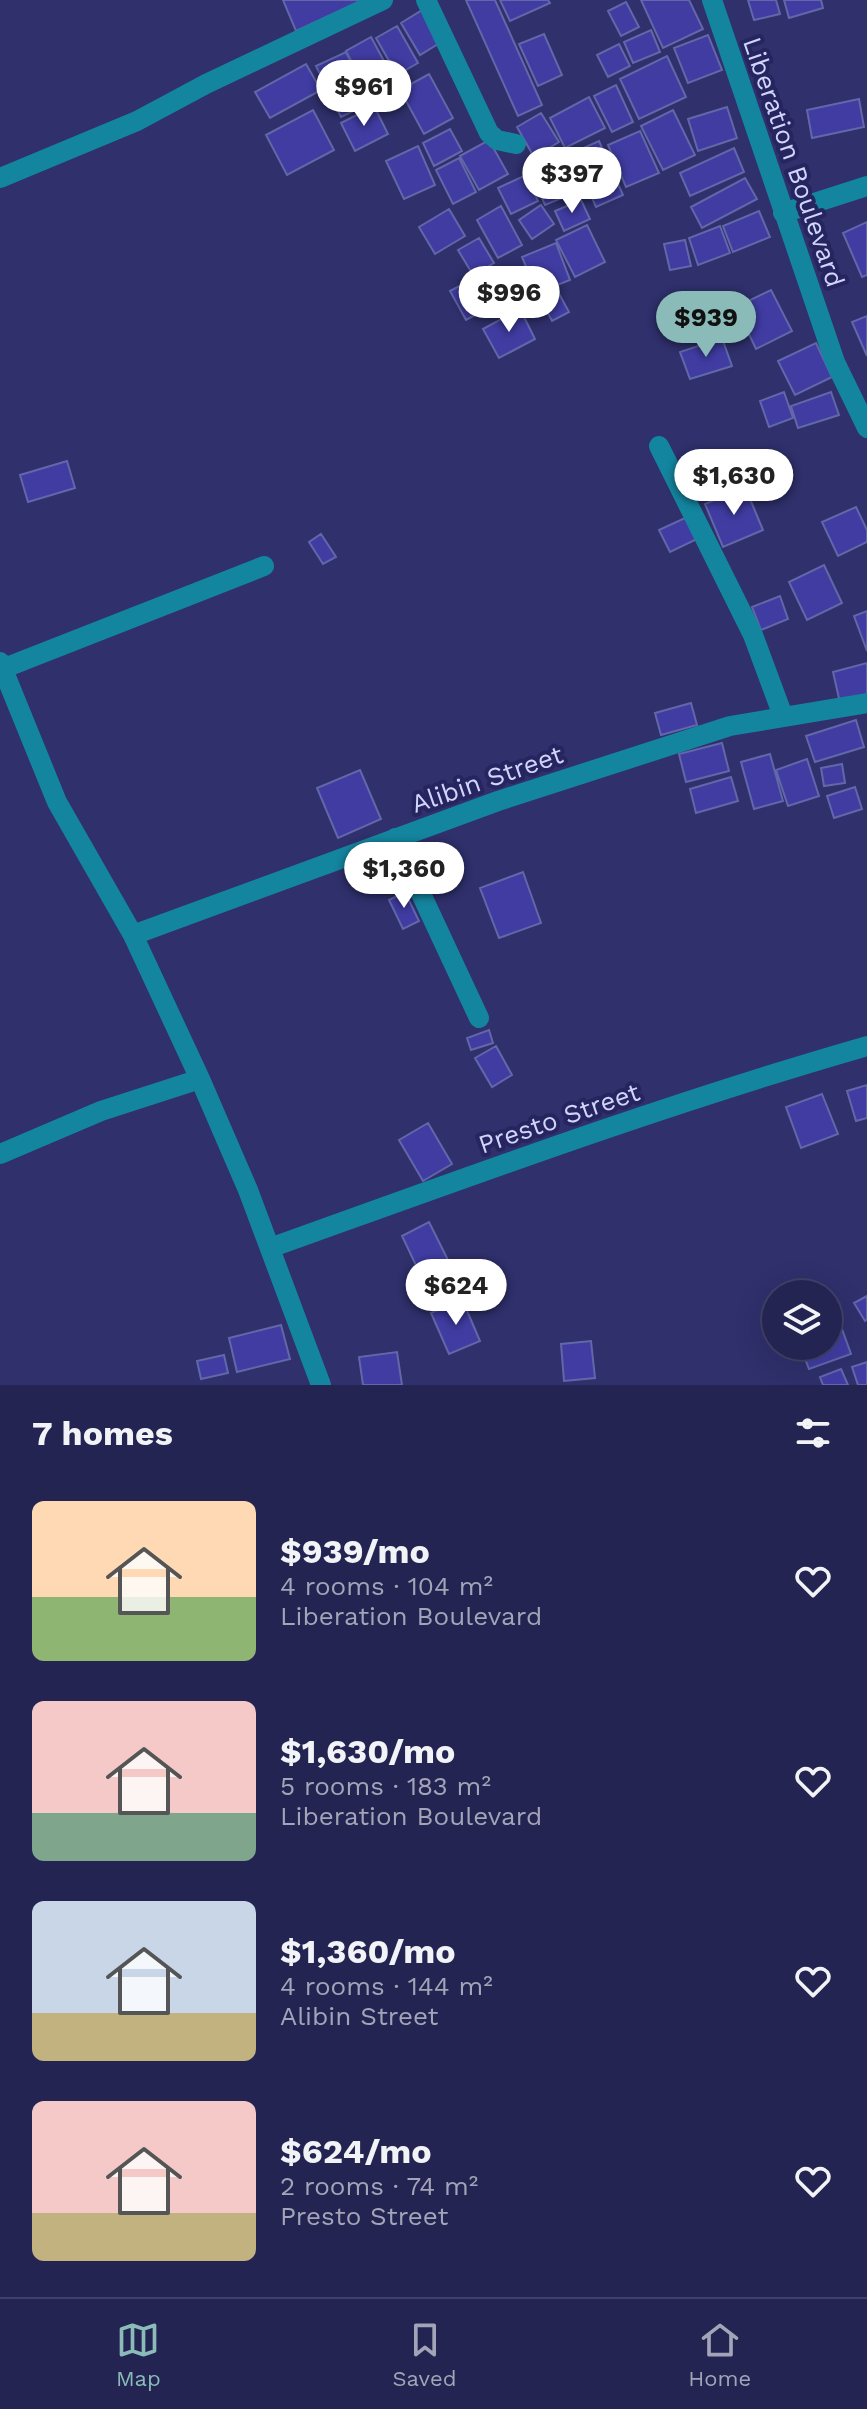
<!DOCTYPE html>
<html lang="en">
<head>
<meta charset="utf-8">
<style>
  body { margin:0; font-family:"Work Sans",sans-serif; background:#2b2c58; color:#f1f3f6; height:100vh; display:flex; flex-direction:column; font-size:30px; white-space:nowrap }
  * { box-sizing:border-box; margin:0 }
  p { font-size:26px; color:#a3a4b7 }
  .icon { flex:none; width:44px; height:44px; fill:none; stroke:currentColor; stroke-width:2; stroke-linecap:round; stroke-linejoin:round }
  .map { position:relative; height:1385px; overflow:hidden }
  .drawer { display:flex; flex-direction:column; background:#232451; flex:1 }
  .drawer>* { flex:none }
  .fabs { position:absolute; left:762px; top:1280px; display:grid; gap:16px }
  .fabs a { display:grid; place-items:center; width:80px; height:80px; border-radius:50%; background:#232451; box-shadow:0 8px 32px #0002,0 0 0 2px #404168; font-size:40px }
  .price { position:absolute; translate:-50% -68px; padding:0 18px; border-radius:28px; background:#fff; color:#222; font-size:26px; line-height:52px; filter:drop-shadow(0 2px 4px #0008) }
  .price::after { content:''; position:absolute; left:50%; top:48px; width:24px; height:18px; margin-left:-12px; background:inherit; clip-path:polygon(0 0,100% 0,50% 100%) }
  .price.active { background:#8bbbb9; color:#111 }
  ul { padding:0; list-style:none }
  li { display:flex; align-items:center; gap:24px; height:200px; padding:0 32px }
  li span { display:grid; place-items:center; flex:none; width:224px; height:160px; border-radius:12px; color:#555 }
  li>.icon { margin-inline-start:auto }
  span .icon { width:96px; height:96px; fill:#fffc; stroke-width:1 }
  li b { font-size:34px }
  h2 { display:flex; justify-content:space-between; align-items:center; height:96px; padding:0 32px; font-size:34px }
  .dock { display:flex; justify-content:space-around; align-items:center; height:112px; border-top:2px solid #404168; background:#232451; font-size:22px; color:#a3a4b7 }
  .dock a { display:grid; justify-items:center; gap:4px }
  .dock .active { color:#8bbbb9 }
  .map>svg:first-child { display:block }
</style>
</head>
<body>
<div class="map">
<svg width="867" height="1385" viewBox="0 0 867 1385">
  <rect width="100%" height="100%" fill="#2f306c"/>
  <path fill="#403ca2" stroke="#6167a8" stroke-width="2" d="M283 0H363L296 31Z
    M466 0H495L542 105 518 116Z
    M500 0H548L550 3 510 21Z
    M641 0H689L703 29 663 48Z
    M748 0H776L780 14 754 20Z
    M784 0H821L823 8 789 18Z
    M626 2 639 27 621 36 608 11Z
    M424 9 443 41 420 55 401 23Z
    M397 26 418 63 397 75 376 38Z
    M651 30 660 52 633 63 624 42Z
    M544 34 562 75 538 86 519 44Z
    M708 35 722 70 688 83 674 48Z
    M371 37 398 87 372 100 346 51Z
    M619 44 630 66 608 77 597 55Z
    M346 52 370 103 341 117 316 66Z
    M667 56 686 97 639 119 620 79Z
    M306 64 321 90 270 118 255 92Z
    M429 74 453 118 424 134 400 90Z
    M616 85 633 122 612 132 594 96Z
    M589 97 605 128 565 148 550 118Z
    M859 99 864 127 812 138 807 110Z
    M374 106 388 134 355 151 341 123Z
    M727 107 737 138 698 151 688 119Z
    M313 110 334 150 287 175 266 135Z
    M673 110 695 155 663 170 641 126Z
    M541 113 559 142 534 157 517 127Z
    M450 129 462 151 434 166 423 143Z
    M640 131 659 173 626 187 608 145Z
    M489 140 508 174 479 190 460 156Z
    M599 141 623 195 596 207 572 153Z
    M418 146 435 185 404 199 386 161Z
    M734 148 744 172 690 196 680 173Z
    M564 156 579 191 545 205 530 171Z
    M459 158 476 192 453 204 436 170Z
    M526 175 538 201 511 214 498 188Z
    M745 178 757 199 702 228 691 207Z
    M581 200 590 219 564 231 555 211Z
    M541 205 554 224 532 239 519 220Z
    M501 206 522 245 498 258 477 220Z
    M449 209 465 236 435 254 419 227Z
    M759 211 770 237 733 252 723 226Z
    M867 222V275L862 277 843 233Z
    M587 225 605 262 575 277 556 240Z
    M720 226 730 253 698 265 689 238Z
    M479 238 494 263 473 275 458 250Z
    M685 240 691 266 670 270 664 244Z
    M556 243 570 280 537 293 522 257Z
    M492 269 507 298 466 320 450 291Z
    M557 290 569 312 552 321 540 298Z
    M771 290 792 331 756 349 736 307Z
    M520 309 535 339 499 358 483 329Z
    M867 316V356L852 322Z
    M722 338 732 366 690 379 680 352Z
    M816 343 832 377 795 395 778 361Z
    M784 392 793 418 769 427 760 401Z
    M831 392 839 415 798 428 791 406Z
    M67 461 75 488 28 502 20 475Z
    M745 487 763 530 723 547 705 504Z
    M856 507 867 530V542L838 556 822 522Z
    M687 517 697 539 670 552 659 530Z
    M321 534 336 557 323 564 309 542Z
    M824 565 842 603 807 620 789 582Z
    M780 596 788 619 761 630 752 607Z
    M867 611V651L854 616Z
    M867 663V696L840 703 833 672Z
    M691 703 697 725 661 735 655 713Z
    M856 720 864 747 815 762 806 736Z
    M722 743 729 771 686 782 679 754Z
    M770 754 783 801 754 809 741 762Z
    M807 759 819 796 788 806 776 770Z
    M842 764 845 783 824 786 821 768Z
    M360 770 381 819 338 838 317 788Z
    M731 777 738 801 696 813 690 789Z
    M855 787 862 809 834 818 827 796Z
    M523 872 541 923 499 938 480 888Z
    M405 892 419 921 403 929 389 900Z
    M489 1030 493 1043 471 1050 467 1038Z
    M496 1046 512 1075 492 1087 475 1058Z
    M867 1085V1118L856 1121 847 1091Z
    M822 1094 838 1134 801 1148 786 1107Z
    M428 1123 452 1164 423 1181 399 1140Z
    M429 1222 452 1268 424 1282 402 1236Z
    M867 1296V1320L865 1321 854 1303Z
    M462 1299 480 1341 449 1354 431 1313Z
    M838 1318 851 1354 809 1369 800 1346H828V1322Z
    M281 1325 290 1359 237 1372 229 1338Z
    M591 1341 595 1378 564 1381 561 1344Z
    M397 1352 402 1385H363L359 1357Z
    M224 1355 228 1373 201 1379 197 1361Z
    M867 1362V1385H858L852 1367Z
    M841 1369 848 1385H823L820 1377Z"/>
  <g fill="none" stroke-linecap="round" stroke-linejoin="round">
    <path stroke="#14859f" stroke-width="20" d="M426 0 489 133 497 140 516 144
      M712 0 835 362 867 428
      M0 178 137 121 206 84 383 0
      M783 213 867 186
      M659 446 753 635 783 716
      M0 662 57 802 133 935 200 1079 248 1190 321 1385
      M2 669 264 566
      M395 838 479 1018
      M133 935 498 801 730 726 867 703
      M0 1154 101 1111 200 1079
      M270 1248C468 1177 665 1104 867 1046"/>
  </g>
  <g text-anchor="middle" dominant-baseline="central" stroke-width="8" stroke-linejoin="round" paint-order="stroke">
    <g font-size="26" fill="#d0d5fa" stroke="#262560">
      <text transform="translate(794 162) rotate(71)">Liberation Boulevard</text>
      <text transform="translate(487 779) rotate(-19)">Alibin Street</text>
      <text transform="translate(559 1118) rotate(-19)">Presto Street</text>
    </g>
  </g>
</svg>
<div class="fabs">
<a><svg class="icon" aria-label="layers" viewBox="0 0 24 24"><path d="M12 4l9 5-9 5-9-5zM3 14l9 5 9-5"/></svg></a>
</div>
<b class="price" style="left:364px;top:128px">$961</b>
<b class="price" style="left:572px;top:215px">$397</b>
<b class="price" style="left:509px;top:334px">$996</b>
<b class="price active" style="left:706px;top:359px">$939</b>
<b class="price" style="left:734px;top:517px">$1,630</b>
<b class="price" style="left:404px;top:910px">$1,360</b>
<b class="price" style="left:456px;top:1327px">$624</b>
</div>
<section class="drawer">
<h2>7 homes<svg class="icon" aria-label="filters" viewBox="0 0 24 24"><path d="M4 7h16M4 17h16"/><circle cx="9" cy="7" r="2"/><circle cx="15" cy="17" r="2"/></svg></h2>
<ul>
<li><span style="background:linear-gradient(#ffd9b3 60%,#8fb573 0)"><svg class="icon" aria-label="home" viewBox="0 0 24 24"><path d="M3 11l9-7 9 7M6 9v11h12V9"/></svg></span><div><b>$939/mo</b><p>4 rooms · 104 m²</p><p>Liberation Boulevard</p></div><svg class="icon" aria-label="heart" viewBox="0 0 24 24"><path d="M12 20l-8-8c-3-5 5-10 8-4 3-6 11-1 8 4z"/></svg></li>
<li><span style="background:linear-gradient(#f6c9c9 70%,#7fa58c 0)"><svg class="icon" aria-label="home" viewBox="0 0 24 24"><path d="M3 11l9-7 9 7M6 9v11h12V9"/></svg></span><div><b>$1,630/mo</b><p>5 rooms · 183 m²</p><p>Liberation Boulevard</p></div><svg class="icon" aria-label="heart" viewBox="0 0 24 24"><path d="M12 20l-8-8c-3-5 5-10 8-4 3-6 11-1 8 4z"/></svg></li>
<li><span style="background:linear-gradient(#c9d6e8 70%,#c2b280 0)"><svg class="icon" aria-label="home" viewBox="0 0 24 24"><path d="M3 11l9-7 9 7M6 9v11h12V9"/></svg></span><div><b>$1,360/mo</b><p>4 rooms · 144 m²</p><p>Alibin Street</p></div><svg class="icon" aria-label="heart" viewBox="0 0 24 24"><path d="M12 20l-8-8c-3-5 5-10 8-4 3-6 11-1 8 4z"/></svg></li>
<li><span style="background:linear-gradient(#f6c9c9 70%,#c2b280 0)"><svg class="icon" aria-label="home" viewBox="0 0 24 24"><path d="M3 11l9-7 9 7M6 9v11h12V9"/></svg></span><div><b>$624/mo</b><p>2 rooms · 74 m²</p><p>Presto Street</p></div><svg class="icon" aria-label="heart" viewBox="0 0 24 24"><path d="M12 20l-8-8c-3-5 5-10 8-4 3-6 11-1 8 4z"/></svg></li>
</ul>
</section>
<nav class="dock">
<a class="active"><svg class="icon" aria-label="map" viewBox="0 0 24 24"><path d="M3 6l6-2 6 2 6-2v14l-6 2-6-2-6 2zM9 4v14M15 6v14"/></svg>Map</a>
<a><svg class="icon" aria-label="saved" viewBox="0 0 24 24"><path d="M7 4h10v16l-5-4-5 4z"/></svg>Saved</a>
<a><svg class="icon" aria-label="home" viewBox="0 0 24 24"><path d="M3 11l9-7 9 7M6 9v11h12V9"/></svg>Home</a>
</nav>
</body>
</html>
